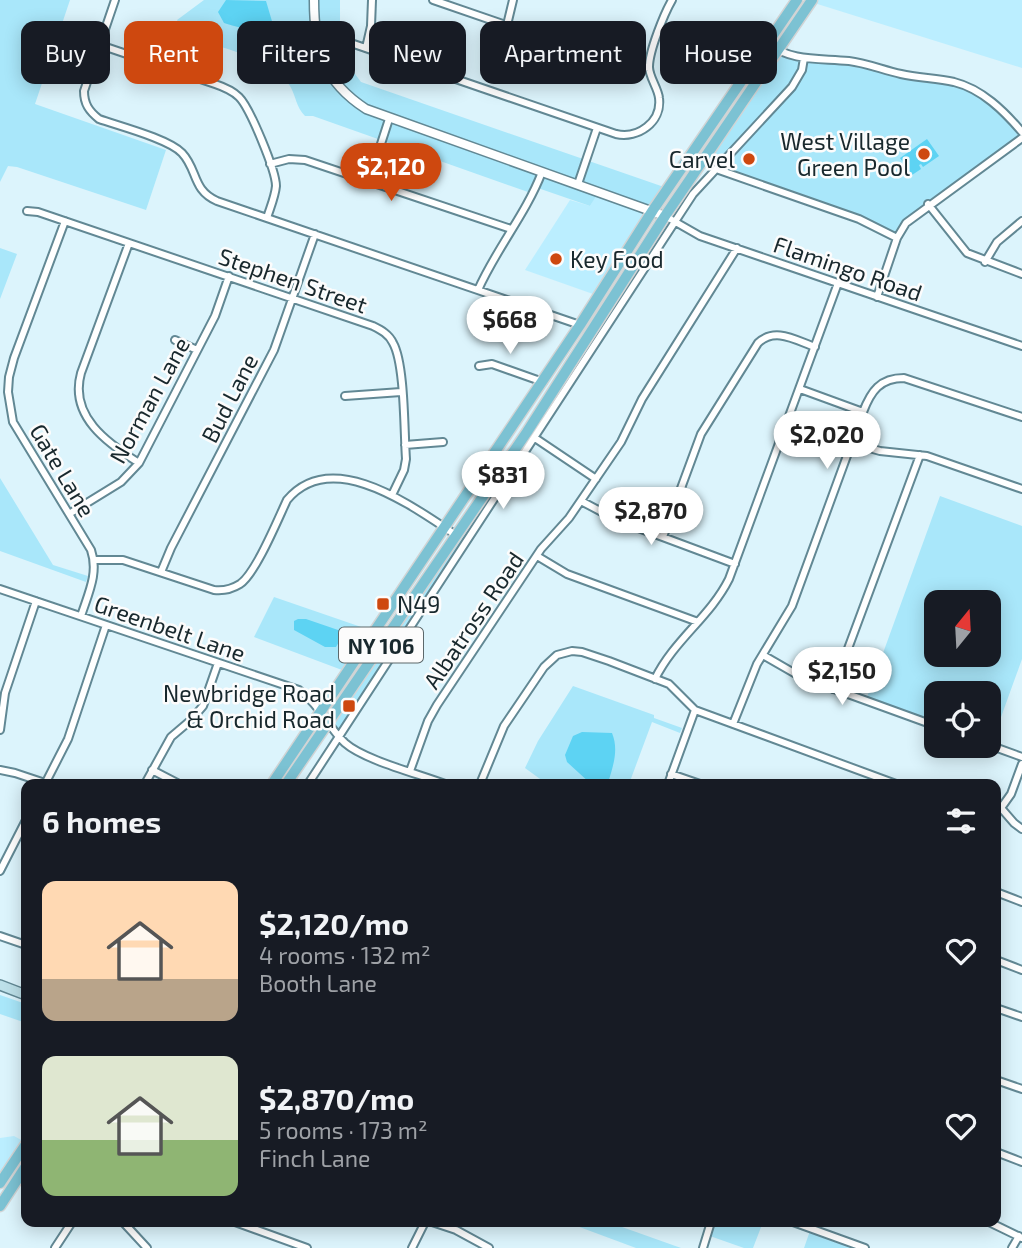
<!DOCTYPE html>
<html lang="en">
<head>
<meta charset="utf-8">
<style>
  body { margin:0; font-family:"Exo 2",sans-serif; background:#20242c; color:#f1f3f6; height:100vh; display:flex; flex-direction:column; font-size:26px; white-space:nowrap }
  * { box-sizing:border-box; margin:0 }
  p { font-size:23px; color:#9ea1a6 }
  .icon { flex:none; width:38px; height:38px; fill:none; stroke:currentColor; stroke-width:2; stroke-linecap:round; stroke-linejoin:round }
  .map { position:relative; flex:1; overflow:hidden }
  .details { position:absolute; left:21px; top:779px; width:980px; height:448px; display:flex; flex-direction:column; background:#171b24; border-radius:14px; box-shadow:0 4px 18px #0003 }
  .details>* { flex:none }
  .banner { position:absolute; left:21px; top:21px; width:980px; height:63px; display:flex; gap:14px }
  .needle { width:46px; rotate:18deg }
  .tools { position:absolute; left:924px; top:590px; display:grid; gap:14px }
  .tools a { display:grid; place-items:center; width:77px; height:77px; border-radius:14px; background:#171b24; box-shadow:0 4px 18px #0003; font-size:35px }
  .price { position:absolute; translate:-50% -60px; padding:0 16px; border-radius:24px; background:#fff; color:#222; font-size:23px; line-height:46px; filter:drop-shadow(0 2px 4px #0008) }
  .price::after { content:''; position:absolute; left:50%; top:42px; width:21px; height:16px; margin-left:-10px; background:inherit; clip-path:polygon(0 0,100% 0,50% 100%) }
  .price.selected { background:#ce480f; color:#fff }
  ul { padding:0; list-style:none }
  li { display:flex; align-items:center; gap:21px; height:175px; padding:0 21px }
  li span { display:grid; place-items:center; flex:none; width:196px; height:140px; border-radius:14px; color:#555 }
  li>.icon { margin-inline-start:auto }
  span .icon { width:84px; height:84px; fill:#fffc; stroke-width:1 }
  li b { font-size:30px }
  h2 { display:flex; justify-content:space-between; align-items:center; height:84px; padding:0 21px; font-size:30px }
  .pill { padding:0 24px; border-radius:14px; background:#171b24; box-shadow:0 4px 18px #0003; font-size:24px; line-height:63px }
  .pill.selected { background:#ce480f; color:#fff }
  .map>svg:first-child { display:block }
</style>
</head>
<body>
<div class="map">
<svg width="1022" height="1248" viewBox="0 0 1022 1248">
  <rect width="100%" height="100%" fill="#dcf4fc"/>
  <path fill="#bef" d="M813 0H1022V68L811 2Z
    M597 193 648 210 593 294 525 270 570 200 590 206Z
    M14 1136 25 1142 0 1181V1138Z"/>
  <path fill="#a9e7fa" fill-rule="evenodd" d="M0 0H70L35 104 166 150 146 210 17 167 8 166 0 182Z
    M204 0H340V54L361 82 664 187 648 210 598 193 590 206 532 186 528 192 313 116H305C296 107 296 96 290 86 272 57 217 47 186 36L177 20Z
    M780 55 955 83 996 105 1022 133V136L908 218 896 236 858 218 708 163Z
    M665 219 673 224 338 734 331 722Z
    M0 248 17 254 0 299Z
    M0 478 53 565 88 576 86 582 0 551Z
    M940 496 1022 526V659L991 745H989V693H936V726L866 700ZM936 602H989V654H936Z
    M274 597 367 629 342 670 254 637Z
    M573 686 654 715V718L682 728 680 733 652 722 629 784H547L525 768 538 741Z
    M0 995 26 1004V1023L0 1014Z
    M566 1222H608L681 1248H636Z
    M711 1222H763L753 1248H744L707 1235Z
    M811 1228 865 1248H804Z"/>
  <path fill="#5dd3f3" d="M226 0 266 1 274 28C256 33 241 28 224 23L218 12Z
    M927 139 939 156 923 167 921 164 919 165 921 169 912 175 900 158Z
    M298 619H306L341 631 343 635 336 647H325L294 630V621Z
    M582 732 612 733C619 750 613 766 608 783L591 784 567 762 565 755 573 736Z"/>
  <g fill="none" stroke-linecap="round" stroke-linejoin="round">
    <g stroke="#628894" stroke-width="10">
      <path id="minor" d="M115 0 84 91C84 104 89 111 99 119 119 126 169 139 182 153 198 170 192 190 217 201L580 325
        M433 0 610 61 649 68
        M507 25 513 0
        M316 42 345 41 616 134C638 139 662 122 659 98 658 88 649 77 649 67 649 51 664 14 672 0
        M766 43C793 62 818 58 849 61 866 63 883 70 901 74 918 78 936 78 954 82 982 89 1004 111 1022 132
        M100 45 215 84C224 87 232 90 239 97 250 108 276 171 276 186 275 197 270 208 267 218
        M366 48 371 26 372 0
        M704 48 752 65
        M270 164 289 159 305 160 511 229
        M716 169 859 219 897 238
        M369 181 389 119
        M578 184 597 128
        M928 204 967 253 1022 274
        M27 211 38 212 373 326C381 330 389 334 393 343 405 364 404 432 406 459L404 470 392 495
        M665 216 700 236 1022 346
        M65 221 14 358 9 377 8 392 13 422 91 550C99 573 88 594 81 616
        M129 243 81 373C69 416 107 443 139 463
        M985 262 997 242 1022 221
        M478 290C496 249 526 214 542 172
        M877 297 897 238 906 223 1022 138
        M175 340 197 350
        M479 366 492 364 543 382
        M800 389 863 412
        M345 396 401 392
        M535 438 596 479
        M852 443 880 451 927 456 1022 489
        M405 445 443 442
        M581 501 617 520 735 564
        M69 514 121 482 139 463 215 316 229 276
        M663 537 701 434 758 343C775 327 795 340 815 347
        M537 556 567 574 698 622
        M95 560H123L214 590C223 591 232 589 240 584 256 573 278 519 287 500 332 446 413 507 456 535
        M161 572 171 548 274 350 315 234
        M0 589 299 690C319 704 328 727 345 743 364 760 419 774 445 784
        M763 655 801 677 936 726
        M655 679C674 640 710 617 729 579L838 283
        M833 689 920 455
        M733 724 757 664 792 606 863 412C871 391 880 378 904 378L1022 417
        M0 730 5 693 36 601
        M989 745 1022 757
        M0 770 15 773 45 783
        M152 770 179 784
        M410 771 428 721 437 705 541 549 569 518 621 442 642 399 737 248
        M671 774 700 784
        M45 784 68 739 106 625
        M145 784 171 737 191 720 203 706 218 663
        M308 784 693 194 792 87 802 70 804 58
        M480 784 504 726 544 667 557 655 572 651 582 652 609 661 669 684 695 710 896 784
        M668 784 695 710
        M1001 808 1014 823 1022 829
        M996 809 1001 808 1011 794 1022 764
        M0 871 26 820
        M996 892 1022 902
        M0 936 26 945
        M996 960 1022 970
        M996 1008 1022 1017
        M996 1080 1022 1089
        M996 1152 1022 1162
        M123 1222 147 1248
        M235 1222 307 1248
        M432 1222 456 1230 489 1248
        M793 1222 865 1248
        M989 1222 1022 1238
        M55 1248 72 1222
        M412 1248 425 1222
        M703 1248 711 1222
        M1012 1248 1019 1236"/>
    </g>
    <g stroke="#628894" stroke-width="11">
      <path id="tertiary" d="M314 0C314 49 323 81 366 109L665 216"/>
    </g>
    <g stroke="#628894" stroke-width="12">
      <path id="secondary" d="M0 985 26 995"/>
    </g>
    <g stroke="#d1d4d5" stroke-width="13">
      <path id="primary" d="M272 784 580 325 653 210 797 0
        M286 784 527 432 665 216 812 0
        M0 1183 26 1144
        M0 1206 26 1166"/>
    </g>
    <use href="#minor" stroke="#fff" stroke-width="6"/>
    <use href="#tertiary" stroke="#fff" stroke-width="8"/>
    <use href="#secondary" stroke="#bde0e9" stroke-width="9"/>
    <use href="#primary" stroke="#7cc2d3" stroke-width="10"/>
  </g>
  <g fill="#ce480f" stroke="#fcfcfc" stroke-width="2.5">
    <circle cx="924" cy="154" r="7"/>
    <circle cx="749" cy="159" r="7"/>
    <circle cx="556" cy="259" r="7"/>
    <rect x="376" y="597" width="14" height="14" rx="3.5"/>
    <rect x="342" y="699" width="14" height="14" rx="3.5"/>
  </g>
  <g text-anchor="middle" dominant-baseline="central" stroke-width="5" stroke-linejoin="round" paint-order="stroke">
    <rect fill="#fcfcfc" stroke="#5c686b" stroke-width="2" x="339" y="627.5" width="84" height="35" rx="5"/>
    <g font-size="21" font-weight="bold" fill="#18282d">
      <text x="381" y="645">NY 106</text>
    </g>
    <g font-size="23" fill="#18282d" stroke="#fcfcfc" text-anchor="end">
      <text x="910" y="141">West Village<tspan x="910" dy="26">Green Pool</tspan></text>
      <text x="735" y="159">Carvel</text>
      <text x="570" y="259" text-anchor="start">Key Food</text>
      <text x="397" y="604" text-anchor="start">N49</text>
      <text x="335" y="693">Newbridge Road<tspan x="335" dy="26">&amp; Orchid Road</tspan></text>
    </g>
    <g font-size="23" fill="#18282d" stroke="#fcfcfc">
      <text transform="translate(848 268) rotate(19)">Flamingo Road</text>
      <text transform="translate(293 280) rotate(19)">Stephen Street</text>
      <text transform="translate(229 398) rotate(-63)">Bud Lane</text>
      <text transform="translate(149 400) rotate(-61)">Norman Lane</text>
      <text transform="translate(63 470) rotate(59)">Gate Lane</text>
      <text transform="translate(473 620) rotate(-56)">Albatross Road</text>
      <text transform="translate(170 628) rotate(19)">Greenbelt Lane</text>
    </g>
  </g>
</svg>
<div class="tools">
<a><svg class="needle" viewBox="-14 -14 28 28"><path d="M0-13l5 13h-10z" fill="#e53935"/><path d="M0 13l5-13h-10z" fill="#9ea1a6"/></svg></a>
<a><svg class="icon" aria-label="locate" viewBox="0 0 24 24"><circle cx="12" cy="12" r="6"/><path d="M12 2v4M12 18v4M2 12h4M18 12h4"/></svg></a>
</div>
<b class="price selected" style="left:391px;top:203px">$2,120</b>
<b class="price" style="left:510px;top:356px">$668</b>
<b class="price" style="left:827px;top:471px">$2,020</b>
<b class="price" style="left:503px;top:511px">$831</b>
<b class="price" style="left:651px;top:547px">$2,870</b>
<b class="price" style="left:842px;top:707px">$2,150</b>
<div class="banner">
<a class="pill">Buy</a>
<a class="pill selected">Rent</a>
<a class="pill">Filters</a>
<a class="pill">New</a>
<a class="pill">Apartment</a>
<a class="pill">House</a>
</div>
<section class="details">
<h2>6 homes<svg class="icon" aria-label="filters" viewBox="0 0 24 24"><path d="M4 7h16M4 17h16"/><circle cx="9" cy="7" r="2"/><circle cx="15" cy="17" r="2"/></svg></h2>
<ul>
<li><span style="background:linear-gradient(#ffd9b3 70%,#b9a48a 0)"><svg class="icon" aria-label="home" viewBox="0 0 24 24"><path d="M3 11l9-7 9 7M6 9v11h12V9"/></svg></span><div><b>$2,120/mo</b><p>4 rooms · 132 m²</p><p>Booth Lane</p></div><svg class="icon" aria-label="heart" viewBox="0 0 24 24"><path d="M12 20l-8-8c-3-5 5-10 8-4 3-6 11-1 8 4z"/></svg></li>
<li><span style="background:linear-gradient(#dfe7d0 60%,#8fb573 0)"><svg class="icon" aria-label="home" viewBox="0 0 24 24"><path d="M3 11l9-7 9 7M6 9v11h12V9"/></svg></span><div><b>$2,870/mo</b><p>5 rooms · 173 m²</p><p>Finch Lane</p></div><svg class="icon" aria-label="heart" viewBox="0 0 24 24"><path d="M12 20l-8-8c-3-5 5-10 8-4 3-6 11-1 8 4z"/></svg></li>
</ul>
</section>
</div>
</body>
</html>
